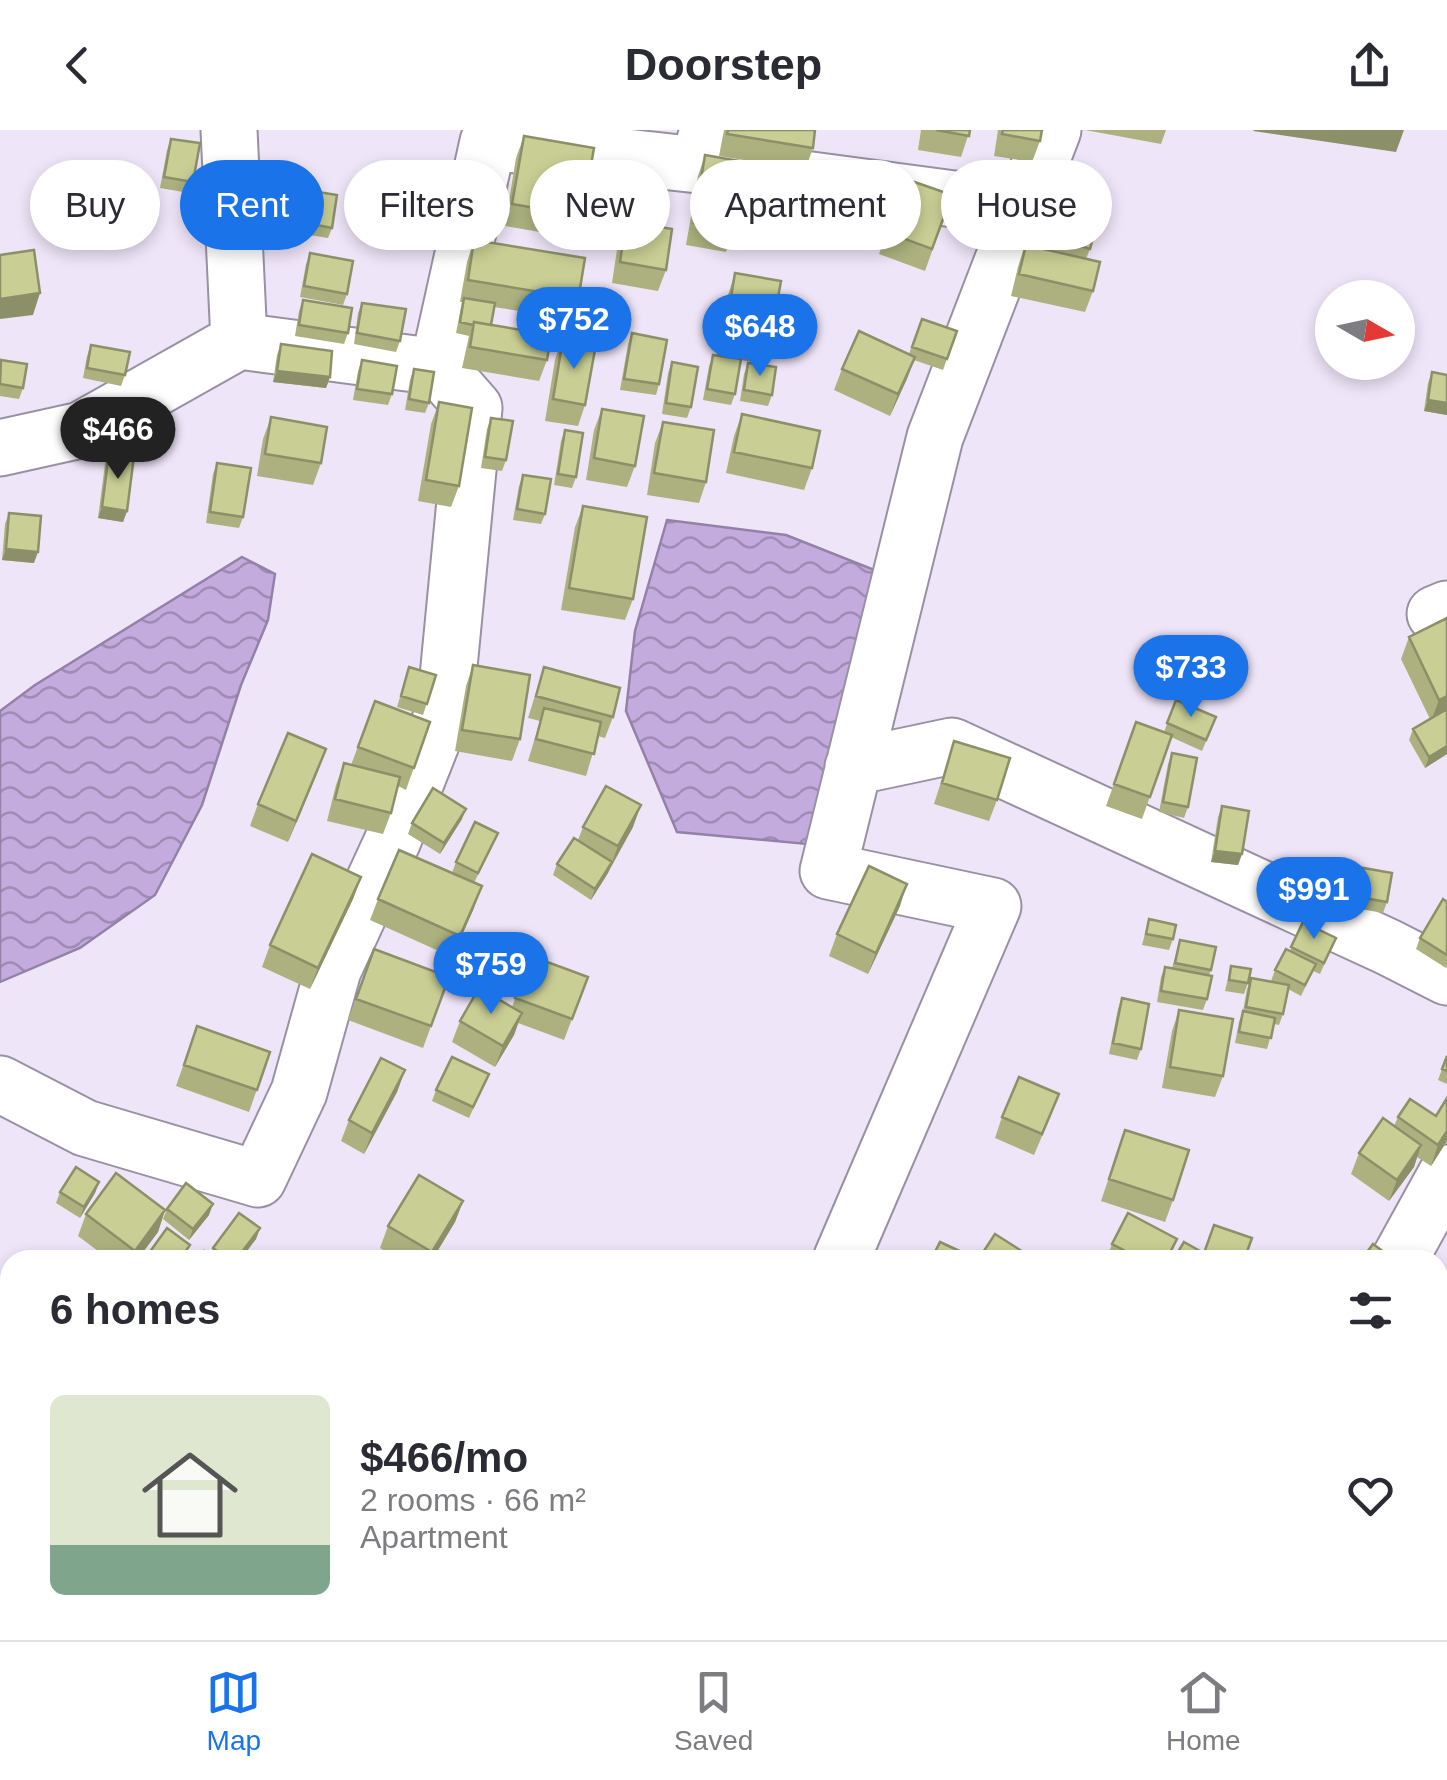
<!DOCTYPE html>
<html lang="en">
<head>
<meta charset="utf-8">
<style>
  body { margin:0; font-family:Arial,sans-serif; background:#f7f7f7; color:#2b2b33; height:100vh; display:flex; flex-direction:column; font-size:38px; white-space:nowrap }
  * { box-sizing:border-box; margin:0 }
  p { font-size:32px; color:#7c7c81 }
  .icon { flex:none; width:55px; height:55px; fill:none; stroke:currentColor; stroke-width:2; stroke-linecap:round; stroke-linejoin:round }
  .map { position:relative; flex:1; overflow:hidden }
  .drawer { position:absolute; left:0px; top:1120px; width:1448px; height:390px; display:flex; flex-direction:column; background:#fff; border-radius:30px 30px 0 0; box-shadow:0 5px 15px #0003 }
  .drawer>* { flex:none }
  .hud { position:absolute; left:30px; top:30px; width:1388px; height:90px; display:flex; gap:20px }
  .needle { width:65px; rotate:99deg }
  .fabs { position:absolute; left:1315px; top:150px; display:grid; gap:20px }
  .fabs a { display:grid; place-items:center; width:100px; height:100px; border-radius:50%; background:#fff; box-shadow:0 5px 15px #0003; font-size:50px }
  .price { position:absolute; translate:-50% -85px; padding:0 22px; border-radius:35px; background:#1a73e8; color:#fff; font-size:32px; line-height:65px; filter:drop-shadow(0 2px 5px #0008) }
  .price::after { content:''; position:absolute; left:50%; top:60px; width:30px; height:22px; margin-left:-15px; background:inherit; clip-path:polygon(0 0,100% 0,50% 100%) }
  .price.selected { background:#222; color:#fff }
  ul { padding:0; list-style:none }
  li { display:flex; align-items:center; gap:30px; height:250px; padding:0 50px }
  li span { display:grid; place-items:center; flex:none; width:280px; height:200px; border-radius:15px; color:#555 }
  li>.icon { margin-inline-start:auto }
  span .icon { width:120px; height:120px; fill:#fffc; stroke-width:1 }
  li b { font-size:42px }
  h2 { display:flex; justify-content:space-between; align-items:center; height:120px; padding:0 50px; font-size:42px }
  .pill { padding:0 35px; border-radius:45px; background:#fff; box-shadow:0 5px 15px #0003; font-size:35px; line-height:90px }
  .pill.selected { background:#1a73e8; color:#fff }
  header { display:flex; justify-content:space-between; align-items:center; height:130px; padding:0 50px; background:#fff; font-size:45px; font-weight:700 }
  .tab-bar { display:flex; justify-content:space-around; align-items:center; height:140px; border-top:2px solid #e1e1e2; background:#fff; font-size:28px; color:#7c7c81 }
  .tab-bar a { display:grid; justify-items:center; gap:5px }
  .tab-bar .selected { color:#1a73e8 }
  .map>svg:first-child { display:block }
</style>
</head>
<body>
<header><svg class="icon" aria-label="back" viewBox="0 0 24 24"><path d="M15 5l-7 7 7 7"/></svg>Doorstep<svg class="icon" aria-label="share" viewBox="0 0 24 24"><path d="M12 15V3M7 8l5-5 5 5M5 13v7h14v-7"/></svg></header>
<div class="map">
<svg width="1447" height="1510" viewBox="0 0 1447 1510">
  <defs>
    <pattern id="water-waves" width="16" height="10" patternUnits="userSpaceOnUse" patternTransform="scale(2.5)"><rect width="16" height="10" fill="#c4abde"/><path d="M0 5q4-4 8 0t8 0" fill="none" stroke="#9f8bb4"/></pattern>
  </defs>
  <rect width="100%" height="100%" fill="#eee5f8"/>
  <path fill="url(#water-waves)" stroke="#9481a7" stroke-width="2.5" d="M667 390 786 405 877 441 807 714 677 702 626 581 635 501Z
    M242 427 275 444 268 490 241 555 202 675 155 765 80 818 0 852V581L35 555Z"/>
  <g fill="none" stroke-linecap="round" stroke-linejoin="round">
    <g stroke="#9990a2" stroke-width="59">
      <path id="minor" d="M229 0 239 211
        M698 35 1022 78
        M0 318 81 300 239 211 438 237 488 12 698 35 708 0
        M1435 484 1447 479
        M853 637 952 616 1388 817 1447 847
        M0 954 85 998 258 1049 299 962 333 840 393 710 445 578 474 278 438 237
        M841 1130 993 776 828 741 935 307 1053 0
        M1399 1130 1447 1043
        M665 1500 686 1510
        M1188 1510 1193 1500"/>
    </g>
    <use href="#minor" stroke="#fff" stroke-width="55"/>
  </g>
  <path fill="#acb17f" fill-rule="evenodd" d="M724 0H815L813 18 805 40 719 26Z
    M921 0H970L961 27 918 20Z
    M998 0H1042L1040 11 1032 32 994 26Z
    M1085 0H1166L1161 14Z
    M524 6 582 86 574 108 505 96 516 28Z
    M171 9 193 52 189 63 160 58 167 20Z
    M705 25 733 100 726 122 686 115 698 46Z
    M757 46 797 77 793 88 749 80 753 57Z
    M906 49 952 65 925 141 879 124Z
    M289 50 298 101 294 112 277 109 285 61Z
    M312 61 332 98 328 108 303 104 308 72Z
    M1039 69 1090 119 1086 129 1093 161 1085 182 1011 166 1018 137Z
    M626 91 666 140 658 161 612 153 618 113Z
    M474 110 585 128 573 201 570 210 585 275 578 296 545 291 555 230 558 221 548 219 547 230 539 251 462 238 469 206 456 203 462 172H460L467 132ZM494 177 544 185 541 203 491 195Z
    M310 123 347 164 343 175 300 167 306 134Z
    M735 143 770 212 763 234 741 230 735 264 731 275 703 270 709 236 713 225 717 226 728 165Z
    M303 170 348 203 344 214 295 206 299 181Z
    M362 173 400 211 396 222 354 214 358 183Z
    M922 189 957 201 943 240 914 230 890 286 834 260 842 239 909 224Z
    M632 203 659 254 656 265 620 260 628 214Z
    M281 214 330 247 326 258 273 252 277 225Z
    M91 215 125 245 121 256 83 248 87 226Z
    M362 230 392 264 388 275 353 270 358 241Z
    M0 231 23 258 19 269 0 266Z
    M672 232 691 277 687 288 662 284 668 243Z
    M748 233 772 265 768 276 740 271 744 244Z
    M414 239 429 273 425 283 405 280 410 250Z
    M1432 242 1447 245V285L1424 281 1428 253Z
    M439 272 459 356 451 377 418 371 431 294Z
    M602 279 635 336 627 357 586 350 594 300Z
    M742 284 812 338 804 360 726 343 734 306Z
    M271 287 321 333 313 355 257 346 263 309Z
    M491 288 506 330 502 341 481 338 487 299Z
    M663 292 706 352 699 373 647 365 655 313Z
    M565 300 576 347 572 358 554 355 561 311Z
    M109 323 127 381 123 392 98 388 105 334Z
    M217 333 243 387 239 398 206 393 213 344Z
    M523 345 545 384 541 394 513 390 519 356Z
    M583 376 633 469 625 490 561 480 575 397Z
    M9 383 34 433 2 430 5 394Z
    M1447 488V624L1425 638 1409 610 1413 599 1430 589 1401 529 1409 507Z
    M473 535 520 609 512 631 455 621 466 556Z
    M409 537 436 545 423 585 397 577Z
    M544 537 613 587 605 608 598 606 586 646 528 631 540 591 528 588Z
    M1176 570 1216 587 1202 621 1171 607 1142 689 1106 676 1136 592 1164 602Z
    M375 571 430 592 406 660 398 656 391 683 383 704 327 691 336 655 344 633 351 635Z
    M954 611 997 670 989 691 934 674Z
    M1172 623 1188 677 1184 688 1159 682 1168 634Z
    M318 641 288 712 250 696 258 674Z
    M1222 676 1242 724 1238 735 1211 732 1218 687Z
    M462 689 440 724 408 704 412 693Z
    M583 697H633L608 743 591 770 553 745 557 734 578 710Z
    M498 703 474 753V778L452 827 370 790 378 769 452 743 456 732Z
    M1341 734 1387 772 1383 783 1332 774 1337 745Z
    M361 747 353 769 310 859 262 837 270 815Z
    M1447 772V836L1446 838 1416 819 1420 808Z
    M900 776 868 844 829 826 837 804Z
    M1149 789 1173 809 1169 820 1142 815Z
    M1303 792 1336 808 1320 844 1313 841 1301 866 1288 859 1283 884 1279 895 1274 894 1267 919 1235 913 1239 892 1243 881 1247 859 1251 848 1275 853 1271 851 1275 840 1290 821Z
    M1180 810 1211 840 1209 845 1207 869 1203 880 1157 872 1161 847 1165 837 1172 838Z
    M374 819 449 847 423 918 348 890Z
    M531 826 588 847 564 910 518 893 514 905 495 937 452 912 460 891 512 877Z
    M1231 836 1248 853 1244 864 1225 861Z
    M1122 868 1141 919 1137 930 1109 924 1118 879Z
    M1179 880 1223 946 1215 967 1162 958 1172 901Z
    M197 896 270 922 249 982 176 956Z
    M1447 926V954L1438 950Z
    M405 940 397 962 364 1024 341 1011 349 990Z
    M489 944 469 988 432 971 436 960Z
    M1447 968V1011L1431 1036 1417 1027 1414 1037 1389 1071 1351 1044 1359 1023 1394 996 1398 987 1436 986Z
    M1051 985 1034 1025 995 1008 1002 987Z
    M1125 1000 1173 1070 1165 1092 1101 1071Z
    M99 1052 95 1063 80 1088 56 1073 60 1062Z
    M463 1071 455 1092 432 1130H401L380 1118 388 1096Z
    M167 1079 209 1085 189 1110 163 1089Z
    M165 1080 158 1102 137 1130H110L78 1106 86 1084Z
    M260 1098 256 1109 240 1130H198L210 1125 213 1118Z
    M1177 1109 1169 1130H1106L1112 1114Z
    M1444 1210 1447 1211V1290L1438 1288V1228Z
    M1207 1500H1232L1227 1510H1223L1206 1501Z
    M1284 1500H1322L1319 1509 1283 1502Z
    M1365 1500H1414L1409 1510H1378L1380 1508Z"/>
  <path fill="#8c9068" d="M1254 0H1404L1396 22 1253 1Z
    M40 163 33 185 0 189V169Z
    M915 227 907 249 890 286 898 264Z
    M277 241 330 247 326 258 273 252Z
    M1428 270 1447 273V285L1424 281Z
    M102 377 127 381 123 392 98 388Z
    M6 419 38 422 34 433 2 430Z
    M1447 566V584L1431 591 1439 570Z
    M1447 616V624L1425 638 1429 627Z
    M326 619 318 641 288 712 296 691Z
    M641 675 633 697 610 738 618 716Z
    M466 679 462 689 440 724 444 713Z
    M1215 721 1242 724 1238 735 1211 732Z
    M612 732 608 743 591 770 595 759Z
    M361 747 353 769 310 859 318 838Z
    M907 754 900 776 868 844 876 823Z
    M482 756 474 778 452 827 460 806Z
    M522 883 514 905 495 937 503 916Z
    M405 940 397 962 364 1024 372 1003Z
    M1447 1001V1011L1431 1036 1438 1015Z
    M1421 1015 1414 1037 1389 1071 1397 1050Z
    M99 1052 95 1063 80 1088 84 1077Z
    M463 1071 455 1092 432 1130H429L432 1122Z
    M213 1074 209 1085 189 1110 193 1099Z
    M165 1080 158 1102 137 1130H132L135 1121Z
    M260 1098 256 1109 240 1130H236Z"/>
  <path fill="#c8ce94" stroke="#8c9068" stroke-width="2.5" d="M728 0H815L813 18 727 4Z
    M936 0H970L969 6Z
    M1003 0H1042L1040 11 1002 4Z
    M524 6 594 18 582 86 512 74Z
    M171 9 200 13 193 52 164 47Z
    M705 25 745 32 733 100 694 93Z
    M757 46 801 52 797 77 753 69Z
    M906 49 952 65 932 119 886 102Z
    M289 50 306 53 298 101 281 98Z
    M312 61 337 65 332 98 307 93Z
    M1039 69 1099 86 1090 119 1030 101Z
    M626 91 672 99 666 140 620 132Z
    M474 110 585 128 573 201 547 196 552 164 468 150Z
    M1026 115 1100 132 1093 161 1019 144Z
    M34 120 40 163 0 169V125Z
    M310 123 353 131 347 164 304 156Z
    M735 143 781 151 770 212 725 204Z
    M464 168 495 173 491 195 474 192 473 195 460 192Z
    M303 170 352 178 348 203 299 195Z
    M362 173 406 179 400 211 357 203Z
    M922 189 957 201 947 229 912 217Z
    M474 192 551 205 547 230 470 217Z
    M859 201 915 227 898 264 842 239Z
    M632 203 667 210 659 254 624 249Z
    M563 209 596 214 585 275 553 269Z
    M281 214 332 221 330 247 277 241Z
    M91 215 130 222 125 245 87 238Z
    M713 225 741 229 735 264 707 259Z
    M1 230 27 234 23 258 0 254Z
    M362 230 397 236 392 264 357 259Z
    M672 232 698 237 691 277 666 273Z
    M748 233 776 237 772 265 744 260Z
    M414 239 434 242 429 273 409 269Z
    M1432 242 1447 245V273L1428 270Z
    M439 272 472 278 459 356 426 350Z
    M602 279 644 286 635 336 594 328Z
    M742 284 820 301 812 338 734 322Z
    M271 287 327 297 321 333 265 324Z
    M491 288 513 291 506 330 485 327Z
    M663 292 714 300 706 352 654 343Z
    M565 300 583 303 576 347 558 344Z
    M109 323 134 326 127 381 102 377Z
    M217 333 251 338 243 387 210 382Z
    M523 345 551 349 545 384 517 379Z
    M583 376 647 387 633 469 569 458Z
    M9 383 41 386 38 422 6 419Z
    M1447 488V566L1439 570 1409 507Z
    M473 535 530 545 520 609 462 600Z
    M409 537 436 545 427 574 401 566Z
    M544 537 620 558 613 587 536 566Z
    M1176 570 1216 587 1206 610 1167 593Z
    M375 571 430 592 414 638 358 617Z
    M544 578 601 592 594 624 536 609Z
    M1447 579V616L1429 627 1413 599Z
    M1136 592 1172 605 1150 667 1114 654Z
    M288 603 326 619 296 691 258 674Z
    M954 611 1010 628 997 670 942 653Z
    M1172 623 1197 628 1188 677 1163 672Z
    M344 633 400 647 391 683 335 669Z
    M606 656 641 675 618 716 583 697Z
    M433 658 466 679 444 713 412 693Z
    M1222 676 1249 681 1242 724 1215 721Z
    M475 692 498 703 478 743 456 732Z
    M574 708 612 732 595 759 557 734Z
    M399 720 482 756 460 806 378 769Z
    M312 724 361 747 318 838 270 815Z
    M1341 734 1392 743 1387 772 1336 763Z
    M869 736 907 754 876 823 837 804Z
    M1443 769 1447 772V825L1420 808Z
    M1149 789 1176 795 1173 809 1146 804Z
    M1303 792 1336 808 1324 833 1291 817Z
    M1180 810 1216 817 1211 840 1175 833Z
    M374 819 449 847 431 896 356 869Z
    M1286 819 1316 834 1305 855 1275 840Z
    M531 826 588 847 572 889 515 868Z
    M1231 836 1251 839 1248 853 1229 850Z
    M1165 837 1212 846 1207 869 1161 861Z
    M1251 848 1289 855 1283 884 1246 877Z
    M479 858 522 883 503 916 460 891Z
    M1122 868 1149 874 1141 919 1113 913Z
    M1179 880 1233 889 1223 946 1170 937Z
    M1243 881 1275 888 1271 908 1239 902Z
    M197 896 270 922 257 960 184 935Z
    M1447 926V941L1442 939Z
    M452 927 489 944 473 977 436 960Z
    M381 928 405 940 372 1003 349 990Z
    M1019 947 1059 964 1042 1004 1002 987Z
    M1447 968V1001L1438 1015 1398 987 1410 969 1436 986Z
    M1383 988 1421 1015 1397 1050 1359 1023Z
    M1125 1000 1189 1020 1173 1070 1109 1049Z
    M76 1037 99 1052 84 1077 60 1062Z
    M116 1043 165 1080 135 1121 86 1084Z
    M419 1045 463 1071 432 1122 388 1096Z
    M186 1053 213 1074 193 1099 167 1079Z
    M239 1083 260 1098 236 1130H228L213 1118Z
    M1128 1083 1177 1109 1166 1130H1143L1112 1114Z
    M1214 1095 1252 1108 1244 1130H1216L1204 1123Z
    M167 1098 190 1115 179 1130H144Z
    M995 1104 1028 1125 1024 1130H978Z
    M940 1112 966 1124 964 1130H931Z
    M1184 1112 1216 1130H1173Z
    M1373 1114 1388 1125 1385 1130H1361Z
    M204 1121 217 1130H198Z
    M1438 1150 1447 1156 1438 1171Z
    M1444 1210 1447 1211V1267L1438 1266V1251Z
    M721 1500H774L767 1510H722L717 1507Z
    M804 1500 820 1510H798Z
    M1008 1500H1048L1043 1510H1002Z
    M1126 1500H1128L1144 1510H1120Z
    M1159 1500H1179L1176 1510H1158L1156 1509Z
    M1237 1500H1269L1265 1510H1240L1234 1507Z
    M1390 1500H1413L1408 1509Z
    M1383 1502 1394 1510H1378Z"/>
</svg>
<div class="fabs">
<a><svg class="needle" viewBox="-14 -14 28 28"><path d="M0-13l5 13h-10z" fill="#e53935"/><path d="M0 13l5-13h-10z" fill="#7c7c81"/></svg></a>
</div>
<b class="price" style="left:574px;top:242px">$752</b>
<b class="price" style="left:760px;top:249px">$648</b>
<b class="price selected" style="left:118px;top:352px">$466</b>
<b class="price" style="left:1191px;top:590px">$733</b>
<b class="price" style="left:1314px;top:812px">$991</b>
<b class="price" style="left:491px;top:887px">$759</b>
<div class="hud">
<a class="pill">Buy</a>
<a class="pill selected">Rent</a>
<a class="pill">Filters</a>
<a class="pill">New</a>
<a class="pill">Apartment</a>
<a class="pill">House</a>
</div>
<section class="drawer">
<h2>6 homes<svg class="icon" aria-label="filters" viewBox="0 0 24 24"><path d="M4 7h16M4 17h16"/><circle cx="9" cy="7" r="2"/><circle cx="15" cy="17" r="2"/></svg></h2>
<ul>
<li><span style="background:linear-gradient(#dfe7d0 75%,#7fa58c 0)"><svg class="icon" aria-label="home" viewBox="0 0 24 24"><path d="M3 11l9-7 9 7M6 9v11h12V9"/></svg></span><div><b>$466/mo</b><p>2 rooms · 66 m²</p><p>Apartment</p></div><svg class="icon" aria-label="heart" viewBox="0 0 24 24"><path d="M12 20l-8-8c-3-5 5-10 8-4 3-6 11-1 8 4z"/></svg></li>
</ul>
</section>
</div>
<nav class="tab-bar">
<a class="selected"><svg class="icon" aria-label="map" viewBox="0 0 24 24"><path d="M3 6l6-2 6 2 6-2v14l-6 2-6-2-6 2zM9 4v14M15 6v14"/></svg>Map</a>
<a><svg class="icon" aria-label="saved" viewBox="0 0 24 24"><path d="M7 4h10v16l-5-4-5 4z"/></svg>Saved</a>
<a><svg class="icon" aria-label="home" viewBox="0 0 24 24"><path d="M3 11l9-7 9 7M6 9v11h12V9"/></svg>Home</a>
</nav>
</body>
</html>
